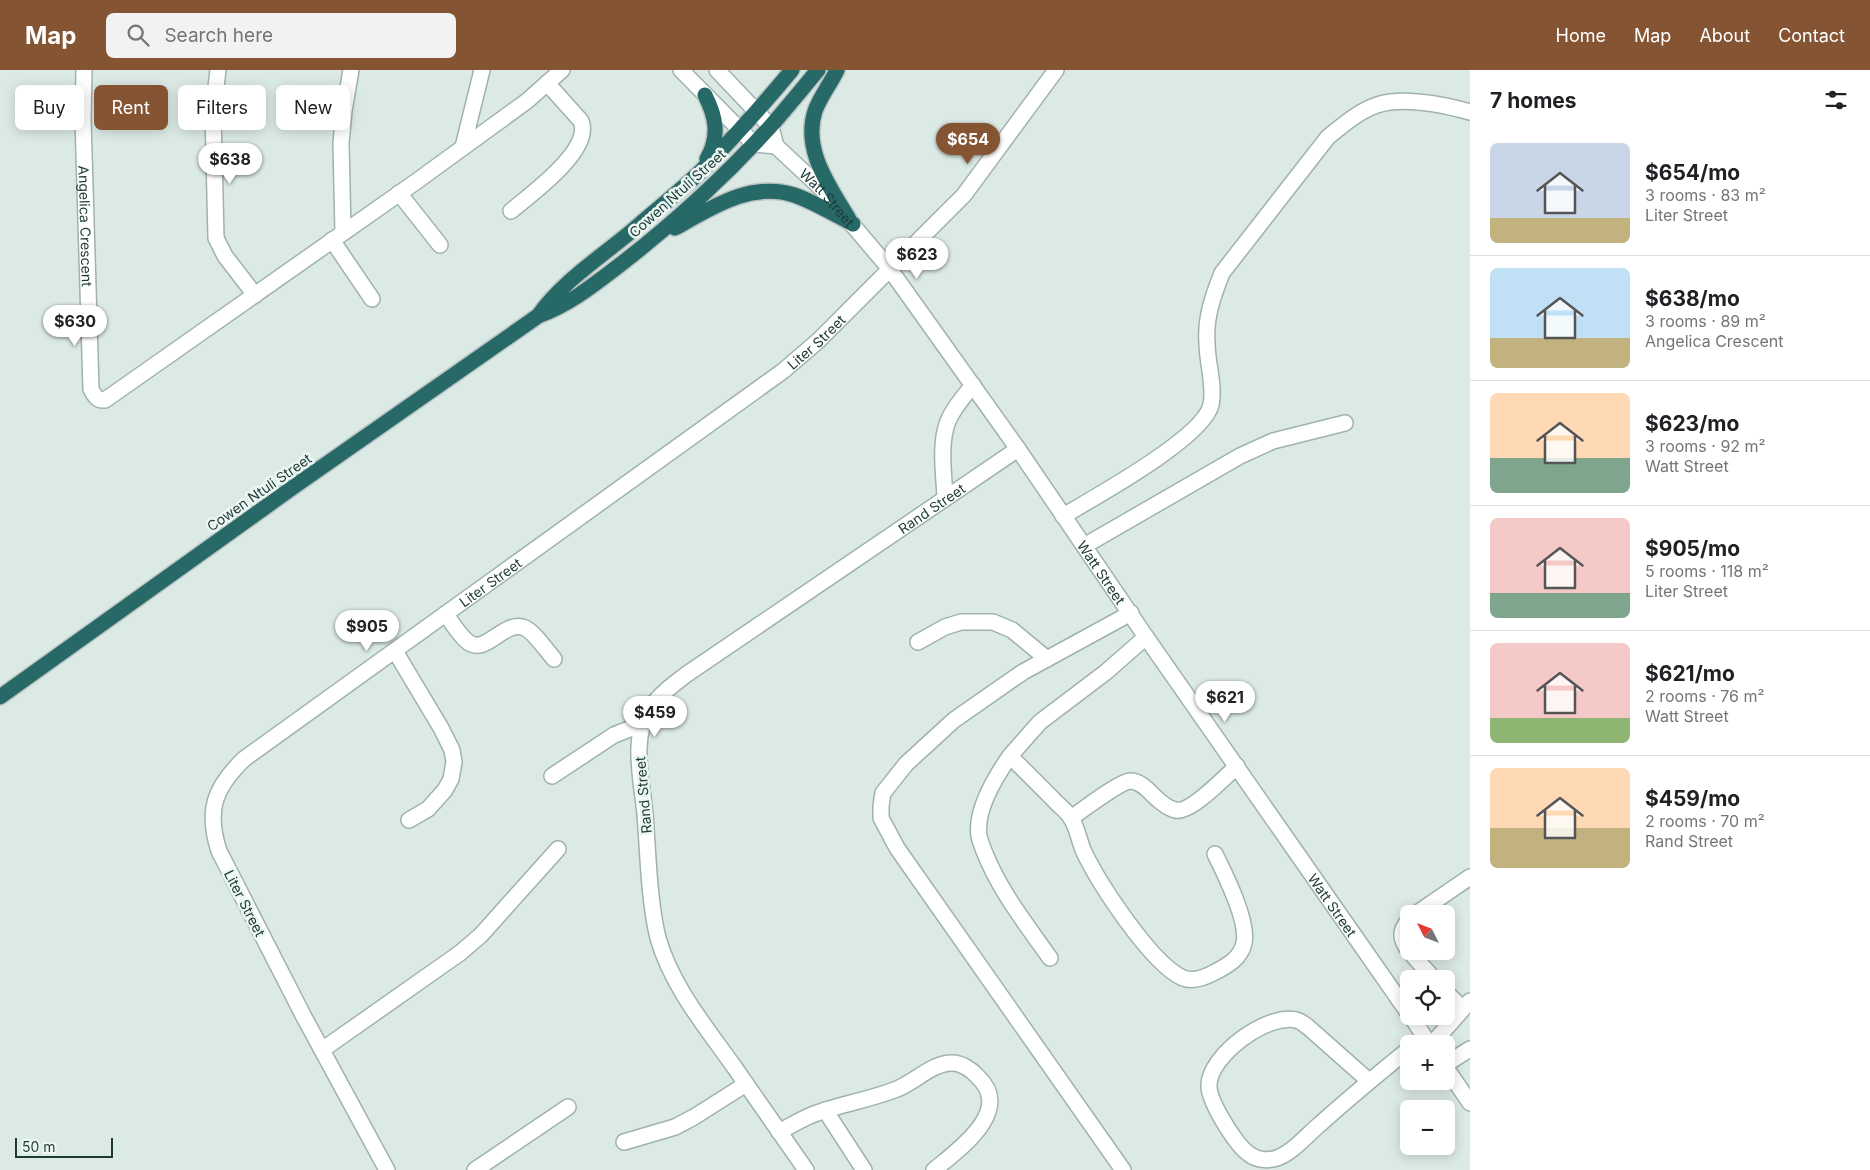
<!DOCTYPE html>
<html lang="en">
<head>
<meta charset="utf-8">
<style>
  body { margin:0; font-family:Inter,sans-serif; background:#f2f2f2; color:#202124; height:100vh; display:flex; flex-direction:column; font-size:19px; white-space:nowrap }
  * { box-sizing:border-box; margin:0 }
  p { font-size:16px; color:#757577 }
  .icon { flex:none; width:28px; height:28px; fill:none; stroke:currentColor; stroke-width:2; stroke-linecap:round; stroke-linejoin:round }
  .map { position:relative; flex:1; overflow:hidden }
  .sheet { display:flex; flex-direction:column; background:#fff; width:400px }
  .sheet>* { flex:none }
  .top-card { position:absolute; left:15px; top:15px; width:475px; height:45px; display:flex; gap:10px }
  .needle { width:32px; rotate:312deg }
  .buttons { position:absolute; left:1400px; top:835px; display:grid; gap:10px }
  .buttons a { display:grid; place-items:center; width:55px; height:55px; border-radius:8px; background:#fff; box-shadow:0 2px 12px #0003; font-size:25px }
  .scale { position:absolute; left:15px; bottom:12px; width:98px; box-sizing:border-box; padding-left:5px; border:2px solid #1d3a37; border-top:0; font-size:14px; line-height:18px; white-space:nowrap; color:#1d3a37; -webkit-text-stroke:4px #ecf7f3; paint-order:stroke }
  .price { position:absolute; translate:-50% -42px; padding:0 11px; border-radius:18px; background:#fff; color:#222; font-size:16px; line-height:32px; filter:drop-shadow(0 1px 2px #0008) }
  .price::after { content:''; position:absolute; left:50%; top:30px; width:15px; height:11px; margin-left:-8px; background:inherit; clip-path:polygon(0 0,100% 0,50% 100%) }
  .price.on { background:#845433; color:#fff }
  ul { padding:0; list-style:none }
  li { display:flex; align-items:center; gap:15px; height:125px; padding:0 20px }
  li+li { border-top:1px solid #e0e0e0 }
  li span { display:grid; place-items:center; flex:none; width:140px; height:100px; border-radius:8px; color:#555 }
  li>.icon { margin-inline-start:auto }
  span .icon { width:60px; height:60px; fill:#fffc; stroke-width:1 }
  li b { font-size:21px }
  h2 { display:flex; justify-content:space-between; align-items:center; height:60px; padding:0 20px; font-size:21px }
  .pill { padding:0 18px; border-radius:8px; background:#fff; box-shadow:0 2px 12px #0003; font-size:18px; line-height:45px }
  .pill.on { background:#845433; color:#fff }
  header { display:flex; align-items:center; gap:30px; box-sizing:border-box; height:70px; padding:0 25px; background:#845433; color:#fff }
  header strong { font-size:24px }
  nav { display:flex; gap:28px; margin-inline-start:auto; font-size:18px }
  .search { width:350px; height:45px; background:#f2f2f2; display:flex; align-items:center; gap:12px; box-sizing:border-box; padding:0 18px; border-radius:8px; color:#757577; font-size:19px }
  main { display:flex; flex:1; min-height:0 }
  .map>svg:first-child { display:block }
</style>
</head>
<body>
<header>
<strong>Map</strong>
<div class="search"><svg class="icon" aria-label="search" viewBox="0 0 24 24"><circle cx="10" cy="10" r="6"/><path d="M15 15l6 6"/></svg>Search here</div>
<nav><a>Home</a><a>Map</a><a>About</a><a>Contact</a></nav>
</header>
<main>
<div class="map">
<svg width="1470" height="1100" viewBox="0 0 1470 1100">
  <rect width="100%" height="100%" fill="#dceae6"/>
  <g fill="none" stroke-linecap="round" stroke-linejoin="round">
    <g stroke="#9fb2ae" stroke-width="18">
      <g id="minor">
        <path id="s1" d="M84 0 83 50 91 319C94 325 97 331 105 330L417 111 527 31 562 0"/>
        <path d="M218 0 213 43 216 168 225 186 255 225"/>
        <path d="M681 0 754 74 776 76"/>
        <path id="s2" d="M717 0 771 57 776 76 823 120 889 198 1018 379 1146 567 1409 944"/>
        <path d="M463 77 482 0"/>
        <path d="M399 123 440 175"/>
        <path d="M511 141C531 124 593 80 581 51L547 13"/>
        <path d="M343 162 341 73 344 41 351 0"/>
        <path d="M332 170 372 229"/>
        <path d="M945 428C944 404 939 374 948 351 954 337 964 326 973 315"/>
        <path d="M1063 446C1095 427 1203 368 1211 335 1215 315 1207 293 1207 273 1205 248 1213 226 1222 203L1328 67C1343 55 1359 41 1377 35 1404 26 1444 35 1470 42"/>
        <path d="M1084 476 1240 386 1273 371 1345 353"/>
        <path d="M446 544C452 553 459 565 468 572 486 586 504 549 525 558 534 562 547 581 554 589"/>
        <path d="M918 572 945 557 961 552H993L1012 560 1047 589"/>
        <path d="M395 581 441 658 452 680 454 692 451 709 445 720 428 739 409 750"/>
        <path d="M1010 686 1040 652 1106 602 1146 567"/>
        <path d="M552 706 614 665 642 654"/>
        <path d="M1071 748C1083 740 1119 712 1130 711 1140 711 1147 719 1153 725 1159 731 1167 738 1175 740 1190 744 1226 706 1237 696"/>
        <path d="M1416 844 1470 807"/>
        <path d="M1409 850C1399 861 1400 869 1409 881"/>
        <path d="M1409 881 1434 909"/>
        <path d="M1050 888C1026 854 999 820 984 781 982 776 980 771 979 766 975 740 996 706 1010 686 1024 700 1038 714 1053 729 1058 735 1067 741 1071 748 1077 757 1079 770 1083 780 1098 812 1151 894 1183 908 1193 912 1206 907 1215 902 1227 896 1241 888 1244 873 1249 852 1225 804 1215 784"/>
        <path d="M1446 922 1462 938"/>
        <path d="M1411 946 1429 974"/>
        <path d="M1432 974 1470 931"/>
        <path d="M322 980 460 883 481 865 558 779"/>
        <path d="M1446 994 1470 979"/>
        <path d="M1446 998 1470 1033"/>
        <path d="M1369 1011 1308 957C1305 955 1302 952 1299 951 1270 940 1208 986 1209 1016 1209 1032 1236 1075 1249 1084 1257 1090 1268 1091 1277 1088 1293 1082 1306 1066 1319 1055 1348 1029 1378 1004 1409 979"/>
        <path d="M825 1040 864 1100"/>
        <path d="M779 1062C792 1055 806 1046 820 1042 846 1033 872 1029 897 1019 915 1012 932 993 952 993 962 993 972 1000 978 1007 1014 1041 958 1080 934 1100"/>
        <path d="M624 1072 675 1057 694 1047 746 1014"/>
        <path id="s3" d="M387 1100 304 947 219 781C206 741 214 718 244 689L783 301 818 271 964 125 1056 0"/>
        <path d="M475 1100 568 1037"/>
        <path id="s4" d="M806 1100C782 1066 759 1032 735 998 706 957 672 917 658 868 649 832 648 782 645 744 642 711 630 667 651 637 660 624 674 614 687 604L1018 379"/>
        <path d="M1123 1100 897 778 881 748V736L883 723 906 694 954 650 1023 602 1131 543"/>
      </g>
    </g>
    <g stroke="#bbc4c3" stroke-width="18">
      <path id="highway" d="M837 0C831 13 820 27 815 41 802 81 831 118 850 151
        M705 25C716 47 720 66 707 89
        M675 158C711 138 751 111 794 125 814 132 834 144 853 154
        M538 246C564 209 606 184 640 154 660 137 681 120 700 102 732 69 763 35 792 0
        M0 627 292 418 538 246C569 235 595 214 621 194 674 153 724 107 769 58 786 39 802 19 818 0"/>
    </g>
    <use href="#minor" stroke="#fff" stroke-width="15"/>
    <use href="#highway" stroke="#266967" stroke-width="15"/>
  </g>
  <g text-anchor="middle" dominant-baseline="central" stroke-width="5" stroke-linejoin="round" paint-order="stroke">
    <g font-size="14" fill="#1d3a37" stroke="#ecf7f3">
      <text transform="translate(677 123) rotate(-42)">Cowen Ntuli Street</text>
      <text stroke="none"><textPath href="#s2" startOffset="171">Watt Street</textPath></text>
      <text stroke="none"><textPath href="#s1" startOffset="156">Angelica Crescent</textPath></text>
      <text stroke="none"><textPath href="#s3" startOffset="1171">Liter Street</textPath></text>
      <text transform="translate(259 422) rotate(-35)">Cowen Ntuli Street</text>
      <text stroke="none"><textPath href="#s4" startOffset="855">Rand Street</textPath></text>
      <text stroke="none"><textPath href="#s2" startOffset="636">Watt Street</textPath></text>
      <text stroke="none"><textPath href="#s3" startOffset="766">Liter Street</textPath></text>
      <text transform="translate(643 725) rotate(-95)">Rand Street</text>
      <text transform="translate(245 833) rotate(63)">Liter Street</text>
      <text stroke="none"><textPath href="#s2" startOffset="1041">Watt Street</textPath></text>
    </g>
  </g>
</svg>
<div class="buttons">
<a><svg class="needle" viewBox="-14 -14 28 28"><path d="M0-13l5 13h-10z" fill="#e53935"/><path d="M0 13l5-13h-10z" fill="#757577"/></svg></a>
<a><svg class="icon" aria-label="locate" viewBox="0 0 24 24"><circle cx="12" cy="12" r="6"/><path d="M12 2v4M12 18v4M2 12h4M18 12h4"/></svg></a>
<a>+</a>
<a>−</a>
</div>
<div class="scale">50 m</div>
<b class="price on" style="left:968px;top:95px">$654</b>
<b class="price" style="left:230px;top:115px">$638</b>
<b class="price" style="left:917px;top:210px">$623</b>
<b class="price" style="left:75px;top:277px">$630</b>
<b class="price" style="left:367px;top:582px">$905</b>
<b class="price" style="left:1225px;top:653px">$621</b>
<b class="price" style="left:655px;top:668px">$459</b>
<div class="top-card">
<a class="pill">Buy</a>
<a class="pill on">Rent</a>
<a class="pill">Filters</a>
<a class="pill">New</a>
</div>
</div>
<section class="sheet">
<h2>7 homes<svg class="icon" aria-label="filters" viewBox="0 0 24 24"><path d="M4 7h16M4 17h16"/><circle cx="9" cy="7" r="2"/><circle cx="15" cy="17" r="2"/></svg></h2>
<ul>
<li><span style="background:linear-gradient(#c9d6e8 75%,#c2b280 0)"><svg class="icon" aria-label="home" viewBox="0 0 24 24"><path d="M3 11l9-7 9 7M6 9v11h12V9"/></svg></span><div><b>$654/mo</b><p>3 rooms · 83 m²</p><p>Liter Street</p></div></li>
<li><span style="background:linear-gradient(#bfe0f5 70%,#c2b280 0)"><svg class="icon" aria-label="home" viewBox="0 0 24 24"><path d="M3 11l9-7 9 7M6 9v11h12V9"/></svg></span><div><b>$638/mo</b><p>3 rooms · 89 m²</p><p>Angelica Crescent</p></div></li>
<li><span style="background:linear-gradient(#ffd9b3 65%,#7fa58c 0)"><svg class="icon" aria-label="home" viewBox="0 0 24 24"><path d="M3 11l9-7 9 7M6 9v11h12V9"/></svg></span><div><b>$623/mo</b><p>3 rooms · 92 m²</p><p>Watt Street</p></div></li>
<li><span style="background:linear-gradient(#f6c9c9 75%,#7fa58c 0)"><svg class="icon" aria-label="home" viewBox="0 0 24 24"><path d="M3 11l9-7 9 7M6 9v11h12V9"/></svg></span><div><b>$905/mo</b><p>5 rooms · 118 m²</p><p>Liter Street</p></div></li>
<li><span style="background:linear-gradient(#f6c9c9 75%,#8fb573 0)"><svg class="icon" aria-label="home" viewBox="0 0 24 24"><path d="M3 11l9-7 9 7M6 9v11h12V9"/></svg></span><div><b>$621/mo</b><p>2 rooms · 76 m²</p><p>Watt Street</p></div></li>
<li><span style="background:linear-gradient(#ffd9b3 60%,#c2b280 0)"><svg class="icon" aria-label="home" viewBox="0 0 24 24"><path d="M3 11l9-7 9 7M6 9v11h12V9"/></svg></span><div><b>$459/mo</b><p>2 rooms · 70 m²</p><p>Rand Street</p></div></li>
</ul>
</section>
</main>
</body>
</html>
